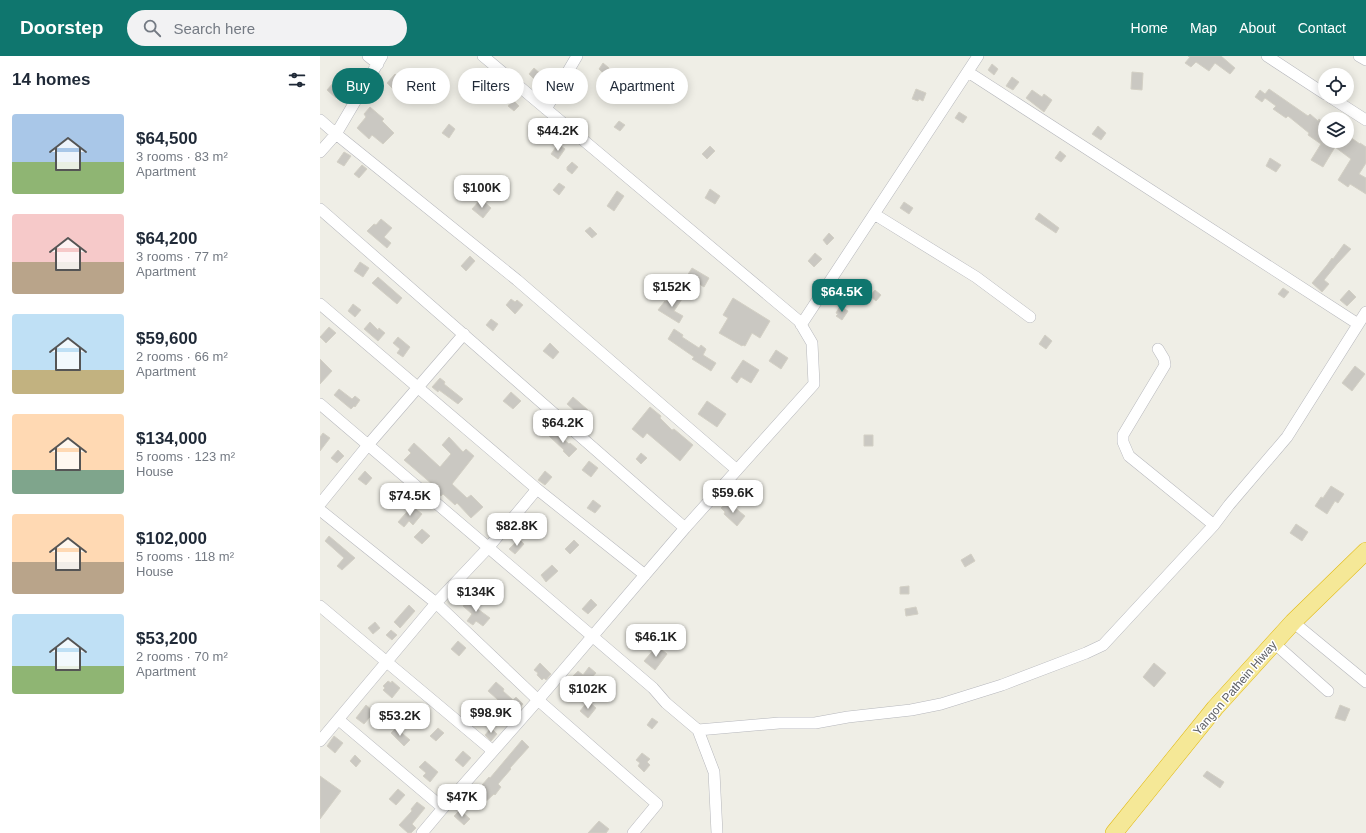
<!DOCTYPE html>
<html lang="en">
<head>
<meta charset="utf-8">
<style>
  body { margin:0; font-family:Helvetica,sans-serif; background:#f2f2f3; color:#1f2937; height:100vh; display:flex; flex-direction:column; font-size:15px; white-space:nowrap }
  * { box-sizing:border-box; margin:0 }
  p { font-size:13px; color:#747a83 }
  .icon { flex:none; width:22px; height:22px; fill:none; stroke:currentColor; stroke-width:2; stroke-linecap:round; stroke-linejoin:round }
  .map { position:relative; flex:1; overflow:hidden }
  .panel { display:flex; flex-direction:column; background:#fff; width:320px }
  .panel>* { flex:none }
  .banner { position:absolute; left:12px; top:12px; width:380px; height:36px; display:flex; gap:8px }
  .tools { position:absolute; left:998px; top:12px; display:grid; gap:8px }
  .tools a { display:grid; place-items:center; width:36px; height:36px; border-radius:50%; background:#fff; box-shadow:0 2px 10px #0003; font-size:20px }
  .price { position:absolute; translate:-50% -34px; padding:0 9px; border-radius:8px; background:#fff; color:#222; font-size:13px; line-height:26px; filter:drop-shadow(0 1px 2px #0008) }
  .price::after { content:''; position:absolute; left:50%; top:24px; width:12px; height:9px; margin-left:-6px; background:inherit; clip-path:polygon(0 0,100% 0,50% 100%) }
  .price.selected { background:#0f766e; color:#fff }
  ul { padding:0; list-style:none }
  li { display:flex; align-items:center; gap:12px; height:100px; padding:0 12px }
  li span { display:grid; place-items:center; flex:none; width:112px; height:80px; border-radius:4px; color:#555 }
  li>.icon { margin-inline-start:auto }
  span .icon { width:48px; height:48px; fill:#fffc; stroke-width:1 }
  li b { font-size:17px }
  h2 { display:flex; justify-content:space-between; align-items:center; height:48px; padding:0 12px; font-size:17px }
  .pill { padding:0 14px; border-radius:18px; background:#fff; box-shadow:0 2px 10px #0003; font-size:14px; line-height:36px }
  .pill.selected { background:#0f766e; color:#fff }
  header { display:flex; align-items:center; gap:24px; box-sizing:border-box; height:56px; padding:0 20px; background:#0f766e; color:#fff }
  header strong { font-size:19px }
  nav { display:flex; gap:22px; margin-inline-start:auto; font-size:14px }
  .search { width:280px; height:36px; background:#f2f2f3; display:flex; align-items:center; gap:10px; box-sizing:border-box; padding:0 14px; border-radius:22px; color:#747a83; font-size:15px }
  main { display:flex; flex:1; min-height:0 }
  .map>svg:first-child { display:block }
</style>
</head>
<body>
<header>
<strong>Doorstep</strong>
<div class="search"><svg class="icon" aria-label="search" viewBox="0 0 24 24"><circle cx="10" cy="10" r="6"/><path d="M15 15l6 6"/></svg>Search here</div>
<nav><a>Home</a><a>Map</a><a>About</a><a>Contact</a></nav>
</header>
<main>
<section class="panel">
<h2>14 homes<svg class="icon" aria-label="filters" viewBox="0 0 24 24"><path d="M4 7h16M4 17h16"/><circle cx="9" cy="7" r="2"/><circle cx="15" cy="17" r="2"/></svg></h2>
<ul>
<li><span style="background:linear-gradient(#a9c7e8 60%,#8fb573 0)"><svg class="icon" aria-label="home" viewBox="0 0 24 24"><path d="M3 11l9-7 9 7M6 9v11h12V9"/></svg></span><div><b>$64,500</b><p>3 rooms · 83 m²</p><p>Apartment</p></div></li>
<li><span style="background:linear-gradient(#f6c9c9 60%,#b9a48a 0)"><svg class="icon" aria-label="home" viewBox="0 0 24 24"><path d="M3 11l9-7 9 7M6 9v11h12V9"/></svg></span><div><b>$64,200</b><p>3 rooms · 77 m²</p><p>Apartment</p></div></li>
<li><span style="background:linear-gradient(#bfe0f5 70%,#c2b280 0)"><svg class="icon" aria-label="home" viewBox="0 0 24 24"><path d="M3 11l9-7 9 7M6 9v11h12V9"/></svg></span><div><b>$59,600</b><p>2 rooms · 66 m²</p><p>Apartment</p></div></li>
<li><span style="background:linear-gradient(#ffd9b3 70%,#7fa58c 0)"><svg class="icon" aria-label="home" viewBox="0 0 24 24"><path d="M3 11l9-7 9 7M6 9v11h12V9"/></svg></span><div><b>$134,000</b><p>5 rooms · 123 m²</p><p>House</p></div></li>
<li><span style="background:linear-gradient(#ffd9b3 60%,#b9a48a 0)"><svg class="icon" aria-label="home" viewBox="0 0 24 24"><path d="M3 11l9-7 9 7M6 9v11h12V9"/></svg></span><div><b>$102,000</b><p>5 rooms · 118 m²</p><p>House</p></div></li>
<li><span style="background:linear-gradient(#bfe0f5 65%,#8fb573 0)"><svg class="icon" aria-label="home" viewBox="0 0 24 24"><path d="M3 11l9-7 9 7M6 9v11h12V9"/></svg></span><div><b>$53,200</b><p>2 rooms · 70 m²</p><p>Apartment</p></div></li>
</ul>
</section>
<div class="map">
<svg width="1046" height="777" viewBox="0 0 1046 777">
  <rect width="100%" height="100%" fill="#efeee6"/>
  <path fill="#cac8c2" stroke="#d3d0c5" d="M868 0H901L915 12 910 18 895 7 889 15 876 6 871 11 865 7 870 1Z
    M283 7 289 12 284 18 279 13Z
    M672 8 678 13 674 19 668 14Z
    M214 12 223 20 217 26 209 18Z
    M812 16 823 17 822 34 811 33Z
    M75 18 87 29 82 34 79 31 75 35 67 27Z
    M692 21 699 26 693 34 686 30Z
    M294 26 302 33 295 40 287 33Z
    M13 27 22 34 16 42 7 34Z
    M106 28 112 33 106 39 100 33Z
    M144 32 153 37 149 44 140 38Z
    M596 33 606 37 603 45 599 43 598 45 592 43Z
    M949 33 988 60 990 58 998 65 999 63 1005 68V85H1027V79L1040 88V87L1046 91V107L1039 118 1046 122V138L1030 128 1028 131 1018 124 1031 103 1015 91 1003 111 991 104 1001 88 988 79 989 77 968 60 966 62 953 53 956 50 945 42 942 46 935 41 940 34 945 38Z
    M712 34 722 41 724 38 732 44 724 56 706 42Z
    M193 44 199 50 194 55 188 50Z
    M50 51 64 63 62 65 74 77 63 88 52 79 49 83 37 72 46 61 44 58Z
    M639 56 647 61 643 67 635 62Z
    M299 65 305 69 300 75 294 71Z
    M129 68 135 73 129 82 122 77Z
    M778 70 786 77 781 84 772 78Z
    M238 88 245 93 238 103 231 98Z
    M390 90 395 95 387 103 382 98Z
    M740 95 746 100 741 106 735 102Z
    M24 96 31 100 24 110 17 106Z
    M950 102 961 109 956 116 946 110Z
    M252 106 258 111 252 118 247 114V111Z
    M42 109 47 113 39 122 34 118Z
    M239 127 245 131 239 139 233 134Z
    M390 133 400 140 395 148 385 142Z
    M297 135 304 140 294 155 287 150Z
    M161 143 171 152 163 162 152 153Z
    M584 146 593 152 589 158 580 152Z
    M719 157 739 172 736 177 715 163Z
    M61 163 72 172 64 181 71 187 67 192 47 175 54 168 56 169Z
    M270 171 277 178 272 182 265 175Z
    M509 177 514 182 507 189 503 184Z
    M1024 188 1031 193 1017 208 1004 224 1009 228 1002 236 992 227 1007 209 1012 202 1013 203Z
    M495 197 502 203 494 211 488 205Z
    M150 200 155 205 146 215 141 210Z
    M40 206 49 212 43 221 34 215Z
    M372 212 389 222 384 231 367 220Z
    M58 221 82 242 77 248 52 227Z
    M963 232 969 236 964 242 958 238Z
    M555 234 561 239 556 245 550 240Z
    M1029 234 1036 241 1027 250 1020 244Z
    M352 238 362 243 354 255 363 260 359 267 338 254 345 245 346 246Z
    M413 242 450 265 440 282 432 277 425 290 423 289 422 290 399 277 408 262 403 259Z
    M191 243 195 246 197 244 203 249 195 258 186 249Z
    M33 248 41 254 35 261 28 255Z
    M520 250 528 255 522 264 516 260 518 258 516 257Z
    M171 263 178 268 173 275 166 269Z
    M50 266 58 274 59 272 65 277 58 285 44 273Z
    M9 271 16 277 6 287 0 281Z
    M354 273 363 279 362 281 379 292 381 289 386 293 383 299 396 307 391 315 372 303 374 301 348 283Z
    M725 279 732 285 726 293 719 288Z
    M78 281 90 291 83 301 77 297 80 293 73 287Z
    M230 287 239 296 233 303 223 295Z
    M456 294 468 302 461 313 449 305Z
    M0 303 12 315 0 328Z
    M423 304 439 314 431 327 421 321 417 327 411 322Z
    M1035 310 1045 318 1032 335 1022 327Z
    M120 322 125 326 124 328 143 343 138 348 119 334 118 336 112 331Z
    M19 333 32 343 35 340 40 344 35 351 34 350 31 353 14 339Z
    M191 336 201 345 193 353 183 345Z
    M253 341 268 354 262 361 247 348Z
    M387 345 406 358 397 371 378 358Z
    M330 351 341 360 340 362 352 374 354 373 373 389 360 405 327 377 323 382 312 373Z
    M234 375 249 388 250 387 257 393 249 401 243 395 244 394 229 380Z
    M3 377 10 382 0 395V381Z
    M544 379H553V390H544Z
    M129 381 143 396 146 393 154 400 132 428 147 442 151 439 163 451 151 462 137 447 135 449 123 438 121 440 110 430 112 428 84 404 91 397 88 394 94 387 120 411 131 398 122 389Z
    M18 394 24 400 17 407 11 402Z
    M321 397 327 402 321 408 316 403Z
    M269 405 278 412 271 421 262 414Z
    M45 415 52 422 46 429 38 423Z
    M225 415 232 421 225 429 218 424Z
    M1011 430 1024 438 1018 447 1015 445 1007 458 995 450 1001 441 1003 442Z
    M273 444 281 450 275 457 267 452Z
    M408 446 425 460 417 470 404 458 405 456 401 452Z
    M92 450 102 458 93 469 89 465 84 471 78 466Z
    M976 468 988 476 982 485 970 477Z
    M102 473 110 480 102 488 94 481Z
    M9 480 35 502 22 514 17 510 24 502 5 485Z
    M199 483 204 488 195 498 189 493Z
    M254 484 259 489 250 498 245 493Z
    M651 498 655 505 645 511 641 504Z
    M232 509 238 515 226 526 221 519Z
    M589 530V538H580V531Z
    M151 541 158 547 155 551 170 562 163 570 156 565 153 569 147 565 152 558 143 550Z
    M271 543 277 549 268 558 262 553Z
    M89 549 95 555 80 572 74 566Z
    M596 551 598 558 586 560 585 553Z
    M55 566 60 572 53 578 48 572Z
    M71 574 77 579 72 584 66 579Z
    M138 585 146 592 139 600 131 593Z
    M337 590 347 598 335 614 324 605Z
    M220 607 231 618 226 624 224 622 222 624 217 619 218 617 214 614Z
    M834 607 846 617 834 631 823 621Z
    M269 611 276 617 264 630 253 620 258 615 263 619Z
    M68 625 71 627 72 625 80 632 72 642 63 634 65 632 63 630Z
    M176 626 184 633 183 635 193 644 196 641 203 648 194 658H191L185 652 186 651 168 635Z
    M268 645 276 652 268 662 260 655Z
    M46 649 54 656 44 668 36 662Z
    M1020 649 1030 653 1025 665 1015 662Z
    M98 653 108 661 99 671 90 662Z
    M332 662 338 666 332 673 327 669Z
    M76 672 90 684 84 690 71 677Z
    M118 672 124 677 116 685 110 680Z
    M171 672 177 678 171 685 165 679Z
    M14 680 23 687 15 697 7 690Z
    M202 684 209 691 190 712 191 713 178 728 181 731 175 739 174 738 163 748 155 741 165 731 162 729 169 721 170 722Z
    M143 695 151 702 143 711 135 704Z
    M322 697 330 703 327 706 330 709 324 716 318 710 320 707 316 704Z
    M35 699 41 705 36 711 30 705Z
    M105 705 118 716 110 726 103 720 106 717 99 711Z
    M887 715 904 726 900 732 883 720Z
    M0 720 21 735 0 763Z
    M78 733 85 739 76 749 69 743Z
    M97 746 105 752 92 768 96 772 91 777H88L79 769 92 755 91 753Z
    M140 754 150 763 144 769 134 760Z
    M279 765 289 773 286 777H268Z"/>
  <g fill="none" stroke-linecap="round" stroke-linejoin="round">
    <g stroke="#b6b7bc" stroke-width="12">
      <path id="minor" d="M48 0 58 8
        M947 0 1005 38
        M1039 0 1046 4
        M648 16 1038 268
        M1010 41 1046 64
        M226 53 257 0
        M0 64 16 78 197 224 417 414
        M0 96 16 78 62 0
        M0 153 365 472
        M554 158 656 221 710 261
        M0 248 217 433 325 519
        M481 269 658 0
        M838 293 844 303 845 309 803 379V386L809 400 894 469
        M0 348 333 632 346 647 378 674 394 716 397 777
        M0 448 48 389 144 278
        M0 454 116 547 218 644 337 748 313 777
        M0 550 173 695
        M973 566 1046 626
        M954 587 1008 635
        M19 664 123 752
        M378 674 459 667H495L528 661 591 654 621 648 682 629 766 597 783 589 894 469 909 449 967 381 1046 256
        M0 685 116 547 168 492 217 433
        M102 777 123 752 218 644 365 472 494 328 492 287 479 265 163 0"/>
    </g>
    <g stroke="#e2ba12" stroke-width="18">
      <path id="highway" d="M794 777 895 652 973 566 1046 495"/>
    </g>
    <use href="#minor" stroke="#fff" stroke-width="11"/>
    <use href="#highway" stroke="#f5e897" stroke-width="17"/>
  </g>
  <g text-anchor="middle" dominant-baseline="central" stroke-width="3" stroke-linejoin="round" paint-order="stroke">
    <g font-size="12" fill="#5e6065" stroke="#fff">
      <text transform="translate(915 632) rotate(-49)">Yangon Pathein Hiway</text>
    </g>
  </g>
</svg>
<div class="tools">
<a><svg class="icon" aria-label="locate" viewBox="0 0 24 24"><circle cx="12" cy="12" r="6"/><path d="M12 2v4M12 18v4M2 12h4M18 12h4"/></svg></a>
<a><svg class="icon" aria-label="layers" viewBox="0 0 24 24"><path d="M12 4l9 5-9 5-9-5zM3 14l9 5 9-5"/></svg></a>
</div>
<b class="price" style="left:238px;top:96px">$44.2K</b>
<b class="price" style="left:162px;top:153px">$100K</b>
<b class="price" style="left:352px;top:252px">$152K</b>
<b class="price selected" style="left:522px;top:257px">$64.5K</b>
<b class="price" style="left:243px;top:388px">$64.2K</b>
<b class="price" style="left:413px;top:458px">$59.6K</b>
<b class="price" style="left:90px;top:461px">$74.5K</b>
<b class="price" style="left:197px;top:491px">$82.8K</b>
<b class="price" style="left:156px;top:557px">$134K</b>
<b class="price" style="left:336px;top:602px">$46.1K</b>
<b class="price" style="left:268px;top:654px">$102K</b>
<b class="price" style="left:171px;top:678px">$98.9K</b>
<b class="price" style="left:80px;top:681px">$53.2K</b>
<b class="price" style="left:142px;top:762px">$47K</b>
<div class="banner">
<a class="pill selected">Buy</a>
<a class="pill">Rent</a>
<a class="pill">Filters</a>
<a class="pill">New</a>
<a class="pill">Apartment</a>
</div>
</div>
</main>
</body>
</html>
